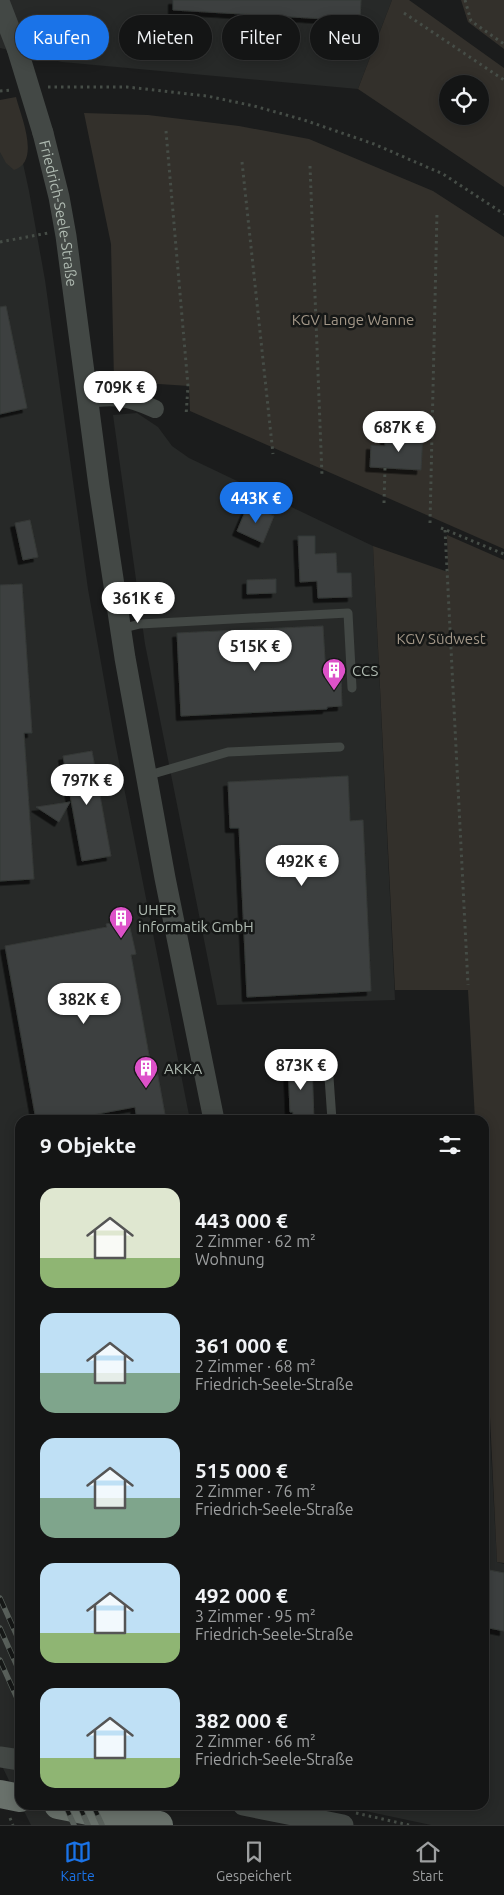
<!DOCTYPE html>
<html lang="de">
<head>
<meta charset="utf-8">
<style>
  body { margin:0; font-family:Ubuntu,sans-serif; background:#1d1e1e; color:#f1f3f6; height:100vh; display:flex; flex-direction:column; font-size:19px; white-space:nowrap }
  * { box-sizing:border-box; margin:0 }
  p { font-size:16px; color:#9d9fa0 }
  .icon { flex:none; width:28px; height:28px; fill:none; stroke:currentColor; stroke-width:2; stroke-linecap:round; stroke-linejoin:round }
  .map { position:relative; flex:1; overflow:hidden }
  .drawer { position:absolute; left:15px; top:1115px; width:474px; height:695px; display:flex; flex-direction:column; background:#141515; border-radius:15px; box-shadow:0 2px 12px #0003,0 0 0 1px #333434 }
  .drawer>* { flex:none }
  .banner { position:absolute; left:15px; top:15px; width:475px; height:45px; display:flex; gap:10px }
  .controls { position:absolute; left:439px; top:75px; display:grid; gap:10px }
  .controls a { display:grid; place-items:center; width:50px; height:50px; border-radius:50%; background:#141515; box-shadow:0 2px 12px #0003,0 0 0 1px #333434; font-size:25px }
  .price { position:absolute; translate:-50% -42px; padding:0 11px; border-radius:18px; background:#fff; color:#222; font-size:16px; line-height:32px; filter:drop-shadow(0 1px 2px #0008) }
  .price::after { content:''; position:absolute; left:50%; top:30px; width:15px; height:11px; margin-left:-8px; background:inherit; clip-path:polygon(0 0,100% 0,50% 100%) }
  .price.selected { background:#1a73e8; color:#fff }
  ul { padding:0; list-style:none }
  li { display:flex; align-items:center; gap:15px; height:125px; padding:0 25px }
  li span { display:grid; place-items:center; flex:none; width:140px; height:100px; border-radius:15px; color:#555 }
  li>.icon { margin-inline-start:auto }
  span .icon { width:60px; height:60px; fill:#fffc; stroke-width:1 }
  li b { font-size:21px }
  h2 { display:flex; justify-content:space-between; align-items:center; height:60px; padding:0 25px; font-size:21px }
  .tag { padding:0 18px; border-radius:22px; background:#141515; box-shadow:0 2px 12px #0003,0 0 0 1px #333434; font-size:18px; line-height:45px }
  .tag.selected { background:#1a73e8; color:#fff }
  .tab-bar { display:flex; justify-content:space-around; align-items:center; height:70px; border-top:1px solid #333434; background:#141515; font-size:14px; color:#9d9fa0 }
  .tab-bar a { display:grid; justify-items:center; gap:2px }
  .tab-bar .selected { color:#1a73e8 }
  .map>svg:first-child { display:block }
</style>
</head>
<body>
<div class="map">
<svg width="504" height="1825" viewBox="0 0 504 1825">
  <defs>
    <filter id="shadow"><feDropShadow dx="-4.5" dy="4.5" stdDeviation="0" flood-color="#0009"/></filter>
  </defs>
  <rect width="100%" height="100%" fill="#1b1c1c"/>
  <path fill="#272928" d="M0 0H392L358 89 62 62 0 48Z
    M14 122 29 191 45 280 88 589 115 742 190 1120H20V1803L0 1762V125Z
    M137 413 158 427 172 446 189 458 373 546 395 1000 217 1005 145 644 113 415Z
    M484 1323 497 1562 504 1564V1825H431L337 1805H484Z
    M21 1805H126L133 1825H31Z"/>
  <path fill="#33302b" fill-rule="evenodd" d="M392 0H409L504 68V187L358 89ZM448 84H480V116H448Z
    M461 0H504V49L468 22Z
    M16 97C21 117 41 161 14 170L6 163 0 152V100Z
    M84 113 148 115 239 126 309 139 433 191 504 237V549L190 411 189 386 114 381 111 244Z
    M447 535 504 560V1563L497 1562 484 1293V1120H475L468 990H395L373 546 448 572Z"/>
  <path fill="#3d413f" stroke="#353837" filter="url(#shadow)" d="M173 0H361L360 21 173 10Z
    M6 306 27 408 0 414V307Z
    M396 433 423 434 421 470 370 467 371 445 385 446V437L396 438Z
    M248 505 274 516 263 543 237 531Z
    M30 520 38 557 23 560 15 523Z
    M298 536H315V554L336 553 337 573H351L352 597 318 598 317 581 300 582Z
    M276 579V593L247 594V580Z
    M22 584 32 733H24L34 879 0 881V585Z
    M323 626 326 676 341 675 342 706 327 707V709L181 716 177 633Z
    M92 751 111 856 82 861 63 756Z
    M348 776 350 821 363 820 371 991 247 997 239 828H230L228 782Z
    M70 802 59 822 36 807Z
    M128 919 136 954 131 955 151 1066 156 1065 166 1120H137L135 1107 65 1120H36L5 946 107 927 106 924Z
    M312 1062 314 1120H293V1112H290L288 1063Z
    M484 1569 504 1573V1631L484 1627Z"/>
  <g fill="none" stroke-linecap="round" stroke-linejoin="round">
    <path stroke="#464d47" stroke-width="3" stroke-dasharray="2.5 4" stroke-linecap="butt" d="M465 0 471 21 504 44
      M404 13 504 80
      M48 87H127L207 96 254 106 304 120 374 144 443 174 504 214
      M0 91 12 90
      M166 131 188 386 186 416
      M242 162 273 454
      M310 166 322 476
      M0 242 48 233
      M384 503 385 468
      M430 523 437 212
      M441 528 504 554
      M445 530 468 985
      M356 1813 409 1825
      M10 1818 13 1825"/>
    <path stroke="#434845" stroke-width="9" d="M120 629 140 624 348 613 352 688
      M146 776 228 752 340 747
      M328 1063 332 1120"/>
    <path stroke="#434845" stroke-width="18" d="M87 399C115 395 129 397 155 409"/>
    <g stroke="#434845" stroke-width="21">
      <path d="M0 4 17 48"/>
      <path id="s1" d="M43 133 59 197 66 236 99 486 125 658 165 878 214 1120"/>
      <path d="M0 1757 20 1760"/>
      <path d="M243 1805 343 1825"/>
    </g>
    <path stroke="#69716b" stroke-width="28" d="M0 1794 20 1798
      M58 1805 159 1825"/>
    <g stroke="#59605b" stroke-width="5.5">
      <path id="rail" d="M0 1598 20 1643
        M0 1628 20 1673
        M0 1660 20 1705
        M65 1805 74 1825
        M79 1805 88 1825
        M93 1805 102 1825"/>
    </g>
    <use href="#rail" stroke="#161817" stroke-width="4" stroke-dasharray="11" stroke-linecap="butt"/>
    <path stroke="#434845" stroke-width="21" d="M17 48 43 133"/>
  </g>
  <defs>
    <g id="building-pin" transform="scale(1.25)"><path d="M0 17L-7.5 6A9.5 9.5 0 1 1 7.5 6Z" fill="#dd52c9" stroke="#161817"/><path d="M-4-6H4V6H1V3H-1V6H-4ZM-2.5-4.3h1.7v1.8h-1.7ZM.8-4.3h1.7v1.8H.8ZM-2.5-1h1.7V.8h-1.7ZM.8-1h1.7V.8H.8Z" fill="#fff"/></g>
  </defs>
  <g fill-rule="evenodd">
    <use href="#building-pin" x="334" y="670"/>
    <use href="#building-pin" x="121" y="918"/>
    <use href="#building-pin" x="146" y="1068"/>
  </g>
  <g text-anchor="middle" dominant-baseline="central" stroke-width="5" stroke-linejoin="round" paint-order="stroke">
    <g font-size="15" fill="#afbab1" stroke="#161817">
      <text stroke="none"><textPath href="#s1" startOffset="82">Friedrich-Seele-Straße</textPath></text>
    </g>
    <g font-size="15" fill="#a39788" stroke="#161817">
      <text x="353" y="319">KGV Lange Wanne</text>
      <text x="441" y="638">KGV Südwest</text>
    </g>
    <g font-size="15" fill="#afbab1" stroke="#161817" text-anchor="start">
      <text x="352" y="670">CCS</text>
      <text x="138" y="909">UHER<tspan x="138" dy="17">informatik GmbH</tspan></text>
      <text x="164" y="1068">AKKA</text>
    </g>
  </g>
</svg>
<div class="controls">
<a><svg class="icon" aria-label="locate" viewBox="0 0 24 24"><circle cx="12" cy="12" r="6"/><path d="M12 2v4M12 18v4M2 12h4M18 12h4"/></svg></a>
</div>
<b class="price" style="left:120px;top:413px">709K €</b>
<b class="price" style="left:399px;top:453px">687K €</b>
<b class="price selected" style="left:256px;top:524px">443K €</b>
<b class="price" style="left:138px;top:624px">361K €</b>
<b class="price" style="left:255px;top:672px">515K €</b>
<b class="price" style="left:87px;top:806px">797K €</b>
<b class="price" style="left:302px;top:887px">492K €</b>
<b class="price" style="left:84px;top:1025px">382K €</b>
<b class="price" style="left:301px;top:1091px">873K €</b>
<div class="banner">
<a class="tag selected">Kaufen</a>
<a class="tag">Mieten</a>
<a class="tag">Filter</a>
<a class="tag">Neu</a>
</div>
<section class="drawer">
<h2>9 Objekte<svg class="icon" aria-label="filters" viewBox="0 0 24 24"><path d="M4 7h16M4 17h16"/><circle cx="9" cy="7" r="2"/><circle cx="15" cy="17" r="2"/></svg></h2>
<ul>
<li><span style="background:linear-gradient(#dfe7d0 70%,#8fb573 0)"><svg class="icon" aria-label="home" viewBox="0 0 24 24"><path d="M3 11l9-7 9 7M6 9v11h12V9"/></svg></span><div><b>443 000 €</b><p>2 Zimmer · 62 m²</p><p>Wohnung</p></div></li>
<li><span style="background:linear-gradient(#bfe0f5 60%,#7fa58c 0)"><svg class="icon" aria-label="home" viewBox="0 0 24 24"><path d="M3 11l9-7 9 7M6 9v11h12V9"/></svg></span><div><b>361 000 €</b><p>2 Zimmer · 68 m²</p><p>Friedrich-Seele-Straße</p></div></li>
<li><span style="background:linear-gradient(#bfe0f5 60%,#7fa58c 0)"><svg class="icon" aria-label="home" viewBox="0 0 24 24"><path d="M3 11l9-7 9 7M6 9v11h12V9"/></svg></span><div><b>515 000 €</b><p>2 Zimmer · 76 m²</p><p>Friedrich-Seele-Straße</p></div></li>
<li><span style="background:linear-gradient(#bfe0f5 70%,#8fb573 0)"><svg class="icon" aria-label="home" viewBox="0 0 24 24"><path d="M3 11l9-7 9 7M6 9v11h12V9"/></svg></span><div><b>492 000 €</b><p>3 Zimmer · 95 m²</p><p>Friedrich-Seele-Straße</p></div></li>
<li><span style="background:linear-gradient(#bfe0f5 70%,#8fb573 0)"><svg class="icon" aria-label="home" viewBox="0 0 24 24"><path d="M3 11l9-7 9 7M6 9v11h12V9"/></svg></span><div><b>382 000 €</b><p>2 Zimmer · 66 m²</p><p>Friedrich-Seele-Straße</p></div></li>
</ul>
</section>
</div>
<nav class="tab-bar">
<a class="selected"><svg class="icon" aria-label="map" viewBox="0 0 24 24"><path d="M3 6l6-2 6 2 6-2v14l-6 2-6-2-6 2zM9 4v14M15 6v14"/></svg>Karte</a>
<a><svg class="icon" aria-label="saved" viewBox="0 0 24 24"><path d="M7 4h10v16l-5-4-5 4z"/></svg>Gespeichert</a>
<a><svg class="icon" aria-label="home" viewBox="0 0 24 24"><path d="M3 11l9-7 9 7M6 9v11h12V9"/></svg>Start</a>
</nav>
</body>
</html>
